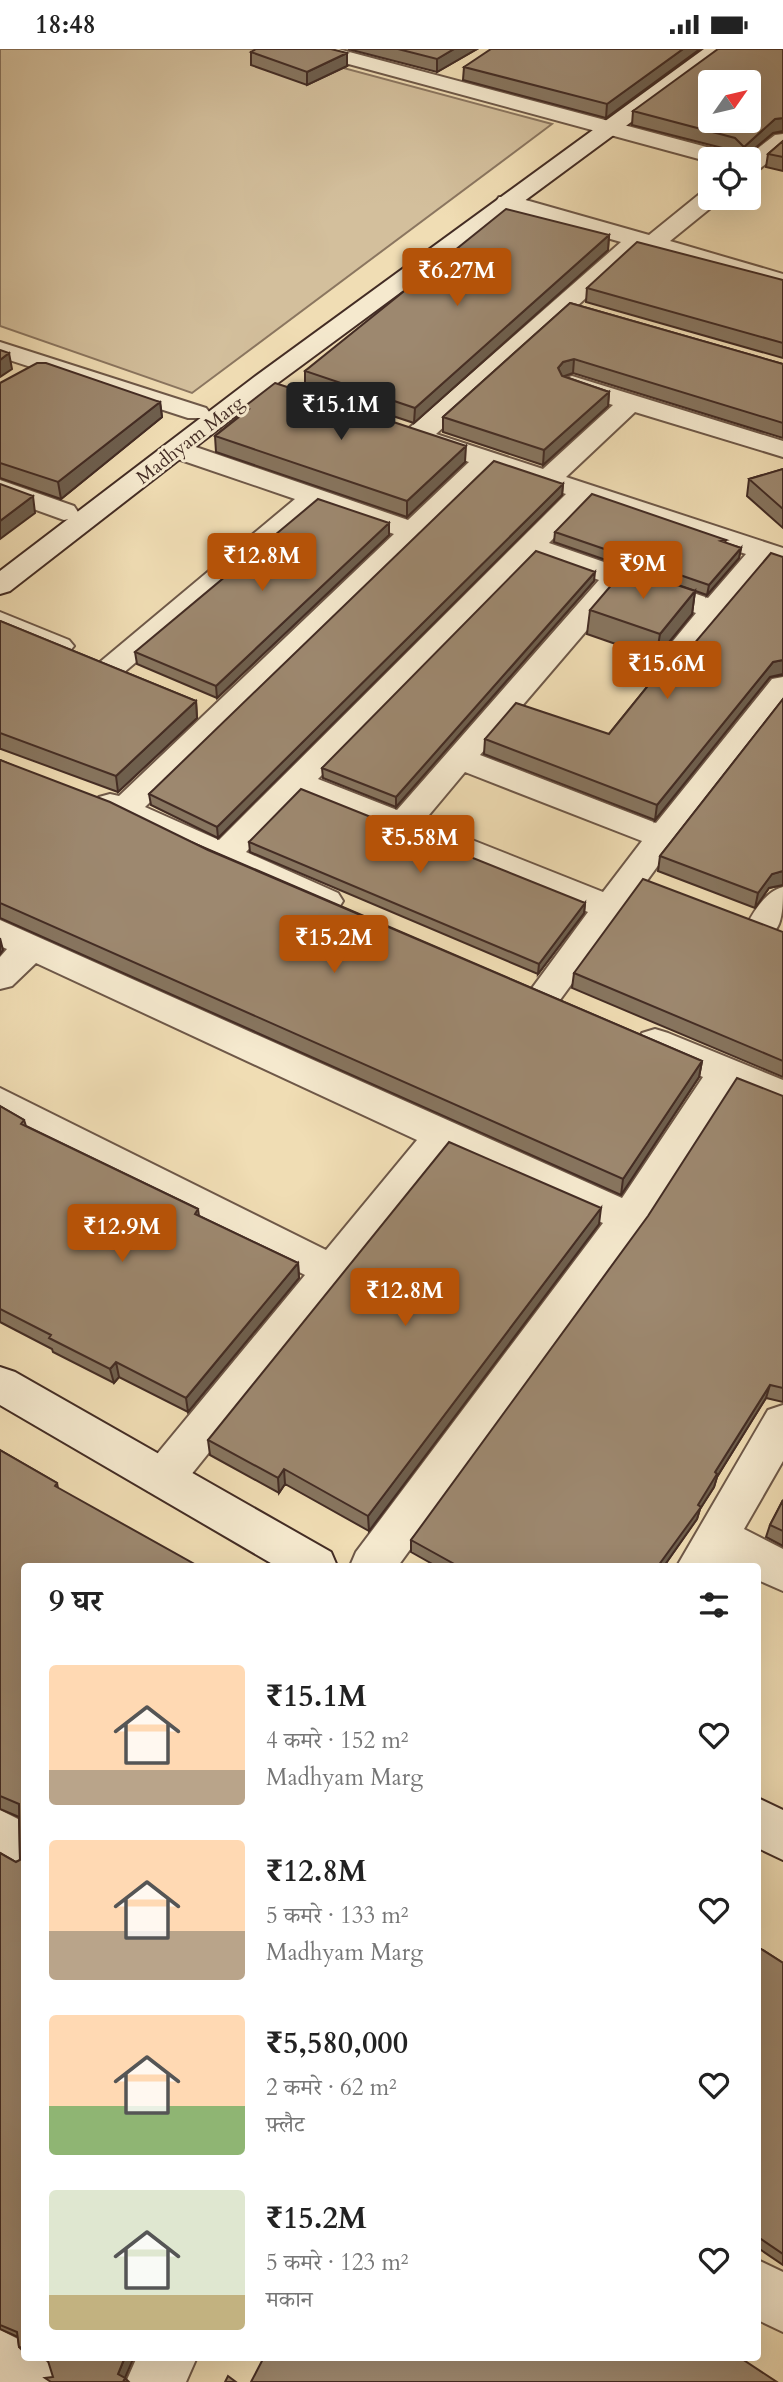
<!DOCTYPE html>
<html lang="hi">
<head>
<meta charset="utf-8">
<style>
  body { margin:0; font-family:Cardo,"Noto Serif Devanagari",serif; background:#f2f2f2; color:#222; height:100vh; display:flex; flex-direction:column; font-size:26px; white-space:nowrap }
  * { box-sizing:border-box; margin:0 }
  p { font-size:23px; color:#767676 }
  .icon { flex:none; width:38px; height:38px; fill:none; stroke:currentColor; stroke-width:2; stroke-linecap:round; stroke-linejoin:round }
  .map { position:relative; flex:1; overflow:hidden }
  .side { position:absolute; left:21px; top:1514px; width:740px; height:798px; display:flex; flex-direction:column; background:#fff; border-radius:7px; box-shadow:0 7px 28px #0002 }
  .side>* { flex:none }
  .needle { width:46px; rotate:56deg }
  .fabs { position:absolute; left:698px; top:21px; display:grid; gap:14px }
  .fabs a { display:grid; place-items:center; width:63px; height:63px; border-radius:7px; background:#fff; box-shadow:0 7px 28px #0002; font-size:35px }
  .price { position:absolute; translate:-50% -60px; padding:0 16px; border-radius:7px; background:#b45309; color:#fff; font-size:23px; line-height:46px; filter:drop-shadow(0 2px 4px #0008) }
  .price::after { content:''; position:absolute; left:50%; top:42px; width:21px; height:16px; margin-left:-10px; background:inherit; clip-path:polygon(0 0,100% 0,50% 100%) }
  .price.current { background:#222; color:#fff }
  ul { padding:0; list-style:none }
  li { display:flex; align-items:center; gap:21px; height:175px; padding:0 28px }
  li span { display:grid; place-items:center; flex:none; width:196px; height:140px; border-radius:7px; color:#555 }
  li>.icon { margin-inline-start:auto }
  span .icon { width:84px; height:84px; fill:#fffc; stroke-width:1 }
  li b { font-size:30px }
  h2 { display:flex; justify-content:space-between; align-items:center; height:84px; padding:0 28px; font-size:30px }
  .status { display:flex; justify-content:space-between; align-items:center; height:49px; padding:0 35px; background:#fff; direction:ltr }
  .status svg { height:19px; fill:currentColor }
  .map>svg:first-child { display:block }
</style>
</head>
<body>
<div class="status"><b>18:48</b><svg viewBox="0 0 49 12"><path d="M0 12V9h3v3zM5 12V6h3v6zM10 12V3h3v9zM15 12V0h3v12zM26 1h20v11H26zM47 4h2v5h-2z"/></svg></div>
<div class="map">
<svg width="783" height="2333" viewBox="0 0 783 2333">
  <rect width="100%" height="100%" fill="#f0ddb4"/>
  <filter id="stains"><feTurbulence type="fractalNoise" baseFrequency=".00286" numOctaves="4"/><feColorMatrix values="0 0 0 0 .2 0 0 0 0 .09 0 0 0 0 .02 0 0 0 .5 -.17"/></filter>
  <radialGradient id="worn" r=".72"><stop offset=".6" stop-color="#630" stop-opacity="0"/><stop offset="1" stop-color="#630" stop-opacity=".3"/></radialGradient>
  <path fill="#d3bf9c" stroke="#8b7660" stroke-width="2" d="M0 0H273L552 75 192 344 0 277Z"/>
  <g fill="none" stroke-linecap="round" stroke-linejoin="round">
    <g stroke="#6e5848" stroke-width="4">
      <path id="street" d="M305 0H338L733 105 736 110H710V113L308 4Z
        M783 85V101L757 122 749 124V110H744L775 86Z
        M710 141V149H721L718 153 670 192 783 225V239L641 199 436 385 543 420 613 356 563 340 559 335 563 330 572 327 783 392V408L635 363 566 428 783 499V516L769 513 684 615 674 618 664 615 659 609 696 564 623 539 480 706 656 774 772 630 783 628V657L673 796 557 955 545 959 533 955 527 946 588 863 301 747 246 803 338 844 343 852 338 860 326 863 99 762 94 755 99 748 110 745 119 747 394 485 318 459 122 625 111 628 100 625 96 619 100 613 295 450 169 407 165 401 169 395H187L408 471 469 413 407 393 403 387 407 381 621 193 499 158 496 153 499 148H515L649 186 702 143ZM492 421 566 445 219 791 145 758ZM589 453 746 505 708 549 549 494ZM535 508 599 531 397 761 318 730ZM465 723 642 792 603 843 424 772Z
        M0 293 206 359 210 364 206 369H188L0 308Z
        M0 431 74 457 78 463 74 469 64 471 0 448Z
        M0 563 69 591 74 597 69 603 59 606 49 603 0 583Z
        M783 838C783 863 783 896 751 885L746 877C755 861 765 843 783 838Z
        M0 871 622 1149 703 1028 642 1002 637 993 642 984 655 980 668 984 783 1031V1060L733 1040 643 1180 398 1517H350L356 1503 603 1174 448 1106 178 1442 163 1448 148 1442 142 1429 148 1416 305 1226 0 1069V1039L326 1201 417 1091 36 914 12 937 0 940V908L7 900 0 897Z
        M783 1356V1412L744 1480 783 1500V1542L758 1531V1517H731L724 1514 723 1517H677L768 1361Z
        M0 1761 24 1773V1826L0 1814Z
        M758 2211 783 2223V2283L758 2271Z
        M0 2281 24 2293V2308C47 2308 50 2312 58 2333H0Z
        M137 2308H197L186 2333H126Z"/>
    </g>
    <g stroke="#432c24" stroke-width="4">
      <path id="secondary" d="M704 0H730L271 339 10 542 0 545V522L253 329Z
        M0 1318 15 1323 331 1503 337 1517H276L0 1356Z
        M758 1749 783 1761V1811L758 1799Z"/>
    </g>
    <use href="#street" fill="#f5e9ce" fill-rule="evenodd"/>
    <use href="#secondary" fill="#f5e9ce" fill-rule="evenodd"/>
  </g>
  <path fill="#87755f" stroke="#432c24" stroke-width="2" d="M348 0H477L437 23Z
    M700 0 606 69 463 31 464 18Z
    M783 0V83L773 84 743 110H741L734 102 632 76 633 62Z
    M251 3 347 17 307 36 251 16Z
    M783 92V122L766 118 768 105Z
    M609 186 608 201 414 374 305 338V322Z
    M783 231V309L586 253 587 239Z
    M570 254 783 315V389L573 324 563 327 609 343 608 357 543 416 443 383V368Z
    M0 334 160 353 162 368 61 450 0 429Z
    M244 358 465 413 407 468 216 403 215 387 244 363Z
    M783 420V479L747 447 749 430Z
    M563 435 562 446 218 789 151 756 149 745Z
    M389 474V486L217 649 137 615 135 603Z
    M555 483 726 491 725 494 741 499 739 509 707 546 554 493Z
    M783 508V626L770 628 655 771 484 705 485 690 609 685 656 627 657 614 688 602Z
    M594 532 396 758 323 729 322 719Z
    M695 542 692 565 656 609 587 585 590 561Z
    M0 572 196 652 197 669 118 743 1 700H0Z
    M783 650V836L769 839 755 859 658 822 660 807Z
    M0 711 702 1012 699 1028 621 1146 0 869Z
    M249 793 585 854 584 864 538 925 250 803Z
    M783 883V1028L572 939 574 924Z
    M783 1047V1353L766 1349 717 1428 714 1438 700 1460 697 1470 664 1517H436L411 1503V1491Z
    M0 1057 24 1071 26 1077 198 1160 199 1167 298 1214 299 1229 188 1363 119 1328 114 1334 53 1303 52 1300 0 1273Z
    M599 1175 369 1482 285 1435 279 1444 210 1406 208 1391Z
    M0 1401 57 1434 58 1439 24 1517V2303L19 2298 18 2288 0 2280V1804L16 1813 20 1811 19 1768 0 1760Z
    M783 1451V1497L766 1488 770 1476Z
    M758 1898 783 1914V2216L758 2199Z"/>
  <path fill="#6e5f4e" stroke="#432c24" stroke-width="2" d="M454 0H477L437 23V10Z
    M683 0H700L606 69 607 55Z
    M347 4V17L307 36V23Z
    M783 69V82L773 84 742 110 744 98 775 70Z
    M609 186 608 201 414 374 415 359Z
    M9 304 12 320 0 328V311Z
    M574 310 573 324 562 328 558 319 563 313Z
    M609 343 608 357 543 416 544 401Z
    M160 353 162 368 61 450 58 433Z
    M466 397 465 413 407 468V452Z
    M563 435 562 446 218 789 217 778Z
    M33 447 35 464 0 490V472Z
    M389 474V486L217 649 216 637Z
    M741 499 739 509 707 546 709 536Z
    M595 523 594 532 396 758V748Z
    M695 542 692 565 656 609 660 585Z
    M783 611V625L770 628 655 771 657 756 773 613Z
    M196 652 197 669 118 743 116 727Z
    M783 822V836L769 839 755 859 758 844 772 825Z
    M585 854 584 864 538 925 539 915Z
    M0 889 3 901 0 905Z
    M702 1012 699 1028 621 1146 623 1130Z
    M601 1159 599 1175 369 1482 368 1467Z
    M298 1214 299 1229 188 1363 186 1349Z
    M116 1313 119 1328 114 1334 110 1320Z
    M770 1336 766 1349 717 1428 714 1438 700 1460 697 1470 664 1517H658L715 1423Z
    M284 1420 285 1435 279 1444 278 1429Z
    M125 2308H134L124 2331 125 2329 129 2333H123L118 2325Z"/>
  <path fill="#9d886f" stroke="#432c24" stroke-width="2" fill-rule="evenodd" d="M256 0H331L347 4 307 23 251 3Z
    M398 0H454L437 10Z
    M491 0H683L607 55 464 18Z
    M718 0H783V69L775 70 744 98 735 89 633 62ZM710 33H749V72H710Z
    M783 92V108L768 105Z
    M506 160 609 186 415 359 305 322Z
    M637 193 783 231V294L587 239Z
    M570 254 783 315V374L574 310 563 313 558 319 562 327 609 343 544 401 443 368Z
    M0 301 9 304 0 311Z
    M37 314H46L160 353 58 433 0 414V334Z
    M275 334 466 397 407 452 215 387 249 360 244 358Z
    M494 412 563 435 217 778 149 745Z
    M783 420V460L749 430Z
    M0 435 33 447 0 472Z
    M592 445 726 491 721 492 741 499 709 536 555 483Z
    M318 450 389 474 216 637 135 603Z
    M536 502 595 523 396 748 322 719Z
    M771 504 783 508V611L773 613 657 756 485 690 516 654 609 685 664 617 657 614 667 603 677 606 688 602Z
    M626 519 695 542 660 585 590 561Z
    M0 572 196 652 116 727 0 684Z
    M783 650V822L772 825 758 844 660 807Z
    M0 711 110 753 208 801 702 1012 623 1130 0 854Z
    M301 740 585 854 539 915 249 793Z
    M643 830 783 883V1012L574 924Z
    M737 1029 783 1047V1339L770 1336 715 1423 717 1425 698 1456 701 1458 658 1517H458L411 1491 648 1167Z
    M0 1057 24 1071 21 1075 198 1160 195 1165 298 1214 186 1349 116 1313 110 1320 49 1289 51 1286 0 1260Z
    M449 1093 601 1159 368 1467 284 1420 278 1429 208 1391Z
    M0 1401 57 1434 55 1437 198 1517H24V2299L19 2298 17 2283 0 2276V1804L16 1813 20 1811 19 1755 0 1747Z
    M783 1451V1482L770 1476Z
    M758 1898 783 1914V2205L758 2188Z
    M44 2308H125L118 2325 125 2329 123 2333H51L45 2329 53 2328 48 2312Z
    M264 2308H739L777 2333H251Z
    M228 2327 236 2333H225Z"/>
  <g text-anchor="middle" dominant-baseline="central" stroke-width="6" stroke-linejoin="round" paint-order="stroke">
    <g font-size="19" fill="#432c24" stroke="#f5e9ce">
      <text transform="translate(190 391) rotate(-38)">Madhyam Marg</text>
    </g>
  </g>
  <rect width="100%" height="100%" filter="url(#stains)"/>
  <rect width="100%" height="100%" fill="url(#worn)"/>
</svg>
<div class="fabs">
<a><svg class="needle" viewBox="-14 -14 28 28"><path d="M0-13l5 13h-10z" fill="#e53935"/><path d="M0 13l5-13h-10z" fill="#767676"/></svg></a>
<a><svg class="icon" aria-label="locate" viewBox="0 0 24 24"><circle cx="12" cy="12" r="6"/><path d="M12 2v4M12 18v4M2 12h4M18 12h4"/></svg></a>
</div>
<b class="price" style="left:457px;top:259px">₹6.27M</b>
<b class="price current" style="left:341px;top:393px">₹15.1M</b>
<b class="price" style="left:262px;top:544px">₹12.8M</b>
<b class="price" style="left:643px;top:552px">₹9M</b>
<b class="price" style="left:667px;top:652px">₹15.6M</b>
<b class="price" style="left:420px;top:826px">₹5.58M</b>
<b class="price" style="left:334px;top:926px">₹15.2M</b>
<b class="price" style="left:122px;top:1215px">₹12.9M</b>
<b class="price" style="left:405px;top:1279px">₹12.8M</b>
<section class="side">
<h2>9 घर<svg class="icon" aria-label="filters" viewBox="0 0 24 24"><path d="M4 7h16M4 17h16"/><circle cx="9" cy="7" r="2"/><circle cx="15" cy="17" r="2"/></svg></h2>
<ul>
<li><span style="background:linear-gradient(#ffd9b3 75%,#b9a48a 0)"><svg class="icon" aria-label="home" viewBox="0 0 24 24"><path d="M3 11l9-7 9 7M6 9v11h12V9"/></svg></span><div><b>₹15.1M</b><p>4 कमरे · 152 m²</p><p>Madhyam Marg</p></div><svg class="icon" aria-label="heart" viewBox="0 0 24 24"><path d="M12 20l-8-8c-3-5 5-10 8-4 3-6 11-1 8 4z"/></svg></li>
<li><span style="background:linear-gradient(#ffd9b3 65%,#b9a48a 0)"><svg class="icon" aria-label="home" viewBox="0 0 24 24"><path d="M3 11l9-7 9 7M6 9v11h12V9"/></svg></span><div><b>₹12.8M</b><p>5 कमरे · 133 m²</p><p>Madhyam Marg</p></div><svg class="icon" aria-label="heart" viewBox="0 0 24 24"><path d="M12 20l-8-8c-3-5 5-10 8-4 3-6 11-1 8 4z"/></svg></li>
<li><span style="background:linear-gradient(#ffd9b3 65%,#8fb573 0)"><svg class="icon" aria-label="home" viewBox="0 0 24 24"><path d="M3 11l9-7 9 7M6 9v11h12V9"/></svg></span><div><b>₹5,580,000</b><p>2 कमरे · 62 m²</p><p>फ़्लैट</p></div><svg class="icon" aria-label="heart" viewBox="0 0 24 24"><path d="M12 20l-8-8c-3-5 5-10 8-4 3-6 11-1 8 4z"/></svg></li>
<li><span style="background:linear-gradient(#dfe7d0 75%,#c2b280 0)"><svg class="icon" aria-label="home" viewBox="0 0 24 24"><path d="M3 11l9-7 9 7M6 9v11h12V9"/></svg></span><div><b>₹15.2M</b><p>5 कमरे · 123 m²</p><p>मकान</p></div><svg class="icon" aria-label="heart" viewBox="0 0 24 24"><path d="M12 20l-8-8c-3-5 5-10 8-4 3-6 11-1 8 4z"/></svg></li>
</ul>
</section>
</div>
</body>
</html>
